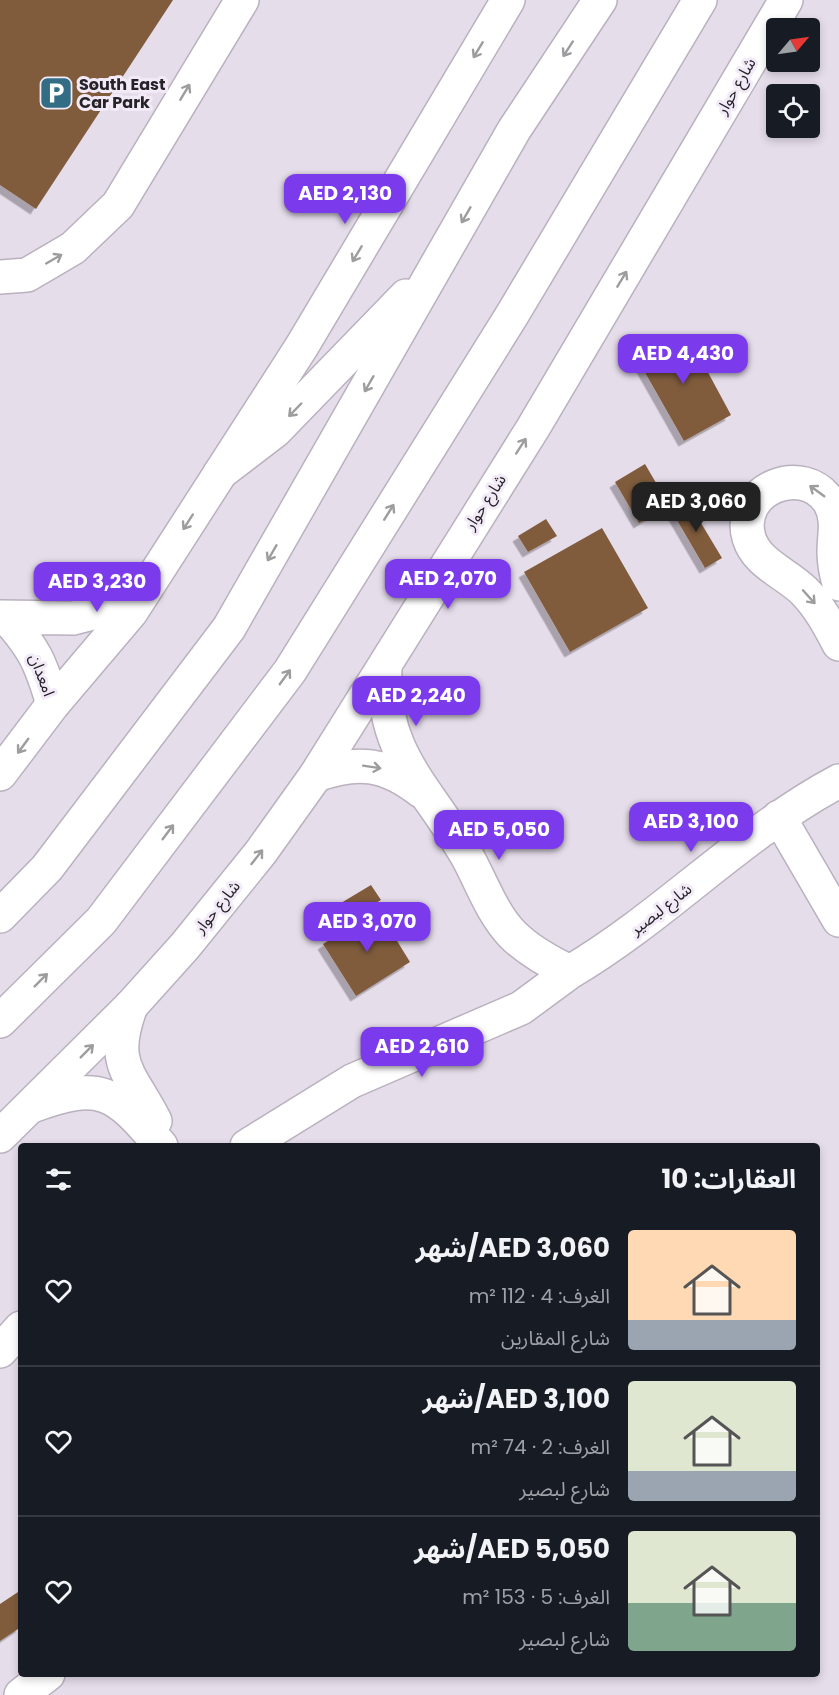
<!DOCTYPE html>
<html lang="ar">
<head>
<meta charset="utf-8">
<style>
  body { margin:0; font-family:Poppins,"Noto Sans Arabic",sans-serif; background:#242831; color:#f1f3f6; direction:rtl; height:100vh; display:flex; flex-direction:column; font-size:22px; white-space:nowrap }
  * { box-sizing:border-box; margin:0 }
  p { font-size:20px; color:#9ea1a6 }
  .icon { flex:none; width:33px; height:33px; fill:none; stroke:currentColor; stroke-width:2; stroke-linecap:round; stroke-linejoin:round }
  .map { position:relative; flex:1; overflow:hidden; direction:ltr }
  .sheet { position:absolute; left:18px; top:1143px; width:802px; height:534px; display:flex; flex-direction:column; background:#171b24; border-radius:6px; box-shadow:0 3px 9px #0003; direction:rtl }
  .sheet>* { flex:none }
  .needle { width:39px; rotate:61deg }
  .buttons { position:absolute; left:766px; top:18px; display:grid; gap:12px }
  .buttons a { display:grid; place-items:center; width:54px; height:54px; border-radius:6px; background:#171b24; box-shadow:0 3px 9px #0003; font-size:30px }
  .price { position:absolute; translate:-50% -51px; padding:0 14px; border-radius:12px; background:#7c3aed; color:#fff; font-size:20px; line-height:39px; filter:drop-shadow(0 2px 3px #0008) }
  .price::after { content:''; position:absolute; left:50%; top:36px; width:18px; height:14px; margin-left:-9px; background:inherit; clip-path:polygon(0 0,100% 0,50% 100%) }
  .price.on { background:#222; color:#fff }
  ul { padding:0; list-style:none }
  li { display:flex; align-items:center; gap:18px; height:150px; padding:0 24px }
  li+li { border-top:2px solid #363941 }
  li span { display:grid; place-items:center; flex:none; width:168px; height:120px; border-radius:6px; color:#555 }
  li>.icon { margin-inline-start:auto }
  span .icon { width:72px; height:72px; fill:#fffc; stroke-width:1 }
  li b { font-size:26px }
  h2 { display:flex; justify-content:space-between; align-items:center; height:72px; padding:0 24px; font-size:26px }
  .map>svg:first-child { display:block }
</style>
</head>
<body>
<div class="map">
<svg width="839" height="1695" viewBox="0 0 839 1695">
  <defs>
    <filter id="shadow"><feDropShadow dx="-5.5" dy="5.5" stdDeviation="0" flood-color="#0004"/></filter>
  </defs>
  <rect width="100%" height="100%" fill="#e6ddeb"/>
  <path fill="#805c3d" filter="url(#shadow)" d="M0 0H173L36 209 0 185Z
    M690 339 731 415 684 441 630 346Z
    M645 464 669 505 639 523 615 482Z
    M686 498 722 558 705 568 670 508Z
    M546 519 557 536 528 552 518 536Z
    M602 528 648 608 570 652 524 572Z
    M371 885 381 900 340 924 331 909Z
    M378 910 410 962 356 996 323 944Z
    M21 1590V1627L0 1641V1604Z"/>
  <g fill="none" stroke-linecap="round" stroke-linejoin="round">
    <g stroke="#bab1be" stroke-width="36">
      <path id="minor" d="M0 277 27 275 73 248 118 205 242 0
        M839 584C836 573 834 563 834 552 834 535 839 520 830 503 804 461 735 489 749 538 757 564 786 573 804 591 819 606 829 625 839 644
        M0 617 73 618 100 611 145 588
        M7 618C35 649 41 664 53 704
        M385 668C381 755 428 787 467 856 481 881 492 914 513 935 529 951 549 962 570 972 665 916 741 833 839 781
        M316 775C358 760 385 763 421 791
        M779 817 839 920
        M131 1006C109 1065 130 1072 155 1121
        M32 1106C102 1080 115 1092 161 1146
        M247 1146 352 1081 521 1008 570 972
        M0 1351 21 1328
        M21 1695 48 1674"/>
    </g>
    <g stroke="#bab1be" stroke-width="36">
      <path id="major" d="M0 774 53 704 131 612 302 346 508 0
        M0 1136 131 1006 185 946 261 852 316 775 533 428 786 0"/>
    </g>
    <g stroke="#bab1be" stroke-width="36">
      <path id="highway" d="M220 473 275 431 406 296
        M0 916 47 868 229 628 514 130 600 0
        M0 1021 101 921 290 671 512 315 700 0"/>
    </g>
    <use href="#minor" stroke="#fff" stroke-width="33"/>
    <use href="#major" stroke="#fff" stroke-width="33"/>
    <use href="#highway" stroke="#fff" stroke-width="33"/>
  </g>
  <defs><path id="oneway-shaft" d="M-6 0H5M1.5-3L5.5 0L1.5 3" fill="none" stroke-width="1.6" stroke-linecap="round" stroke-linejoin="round" transform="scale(1.5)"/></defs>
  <g stroke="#9d9c9e">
    <use href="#oneway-shaft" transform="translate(568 49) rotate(123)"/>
    <use href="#oneway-shaft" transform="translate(478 50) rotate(121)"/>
    <use href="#oneway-shaft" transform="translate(185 92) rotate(-59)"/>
    <use href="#oneway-shaft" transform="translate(466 215) rotate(120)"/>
    <use href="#oneway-shaft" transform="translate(357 254) rotate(121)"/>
    <use href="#oneway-shaft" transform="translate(54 259) rotate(-30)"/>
    <use href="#oneway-shaft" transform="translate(622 279) rotate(-59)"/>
    <use href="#oneway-shaft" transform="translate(369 384) rotate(120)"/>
    <use href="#oneway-shaft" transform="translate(295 410) rotate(134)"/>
    <use href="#oneway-shaft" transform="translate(521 446) rotate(-57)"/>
    <use href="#oneway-shaft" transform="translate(817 491) rotate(-144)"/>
    <use href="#oneway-shaft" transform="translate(389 512) rotate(-58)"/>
    <use href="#oneway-shaft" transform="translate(188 522) rotate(123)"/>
    <use href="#oneway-shaft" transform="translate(272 553) rotate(120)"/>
    <use href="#oneway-shaft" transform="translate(809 597) rotate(48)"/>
    <use href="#oneway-shaft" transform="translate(285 677) rotate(-54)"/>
    <use href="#oneway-shaft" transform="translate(23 746) rotate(126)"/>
    <use href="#oneway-shaft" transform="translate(372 767) rotate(9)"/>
    <use href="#oneway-shaft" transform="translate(168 832) rotate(-53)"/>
    <use href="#oneway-shaft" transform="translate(257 857) rotate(-52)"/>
    <use href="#oneway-shaft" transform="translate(41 980) rotate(-45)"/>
    <use href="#oneway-shaft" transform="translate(87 1051) rotate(-45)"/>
  </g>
  <defs>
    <g id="parking-square" transform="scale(1.725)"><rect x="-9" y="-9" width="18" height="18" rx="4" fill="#326d85" stroke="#f3eaf8"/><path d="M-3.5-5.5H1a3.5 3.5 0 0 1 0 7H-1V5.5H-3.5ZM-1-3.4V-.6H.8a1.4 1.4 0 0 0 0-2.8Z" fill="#fff"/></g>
  </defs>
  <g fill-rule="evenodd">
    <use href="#parking-square" x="56" y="93"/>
  </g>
  <g text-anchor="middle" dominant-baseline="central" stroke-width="6" stroke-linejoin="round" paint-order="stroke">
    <g font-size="16" font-weight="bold" fill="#262328" stroke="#f3eaf8" text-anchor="start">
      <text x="79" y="84">South East<tspan x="79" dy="18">Car Park</tspan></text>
    </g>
    <g font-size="16" fill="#262328" stroke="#f3eaf8">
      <text transform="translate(736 86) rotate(-60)">شارع حوار</text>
      <text transform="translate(485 502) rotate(-57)">شارع حوار</text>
      <text transform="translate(42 675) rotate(69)">امعدان</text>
      <text transform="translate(217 907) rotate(-51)">شارع حوار</text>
      <text transform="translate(661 909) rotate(-38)">شارع لبصير</text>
    </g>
  </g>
</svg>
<div class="buttons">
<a><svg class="needle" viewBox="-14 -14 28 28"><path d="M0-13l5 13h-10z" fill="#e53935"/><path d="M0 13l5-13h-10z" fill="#9ea1a6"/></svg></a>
<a><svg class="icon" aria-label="locate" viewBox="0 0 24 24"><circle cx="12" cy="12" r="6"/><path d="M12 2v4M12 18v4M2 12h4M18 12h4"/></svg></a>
</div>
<b class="price" style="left:345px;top:225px">AED 2,130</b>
<b class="price" style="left:683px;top:385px">AED 4,430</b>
<b class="price on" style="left:696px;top:533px">AED 3,060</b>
<b class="price" style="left:448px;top:610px">AED 2,070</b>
<b class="price" style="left:97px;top:613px">AED 3,230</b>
<b class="price" style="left:416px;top:727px">AED 2,240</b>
<b class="price" style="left:691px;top:853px">AED 3,100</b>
<b class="price" style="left:499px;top:861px">AED 5,050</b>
<b class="price" style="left:367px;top:953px">AED 3,070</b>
<b class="price" style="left:422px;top:1078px">AED 2,610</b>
<section class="sheet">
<h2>العقارات: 10<svg class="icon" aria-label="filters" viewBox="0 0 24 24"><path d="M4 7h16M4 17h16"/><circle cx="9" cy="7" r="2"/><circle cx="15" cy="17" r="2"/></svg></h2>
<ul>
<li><span style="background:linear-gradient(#ffd9b3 75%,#9aa5b1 0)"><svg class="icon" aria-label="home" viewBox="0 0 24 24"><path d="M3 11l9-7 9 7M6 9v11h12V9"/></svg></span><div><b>AED 3,060/شهر</b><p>الغرف: 4 · 112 m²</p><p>شارع المقارين</p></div><svg class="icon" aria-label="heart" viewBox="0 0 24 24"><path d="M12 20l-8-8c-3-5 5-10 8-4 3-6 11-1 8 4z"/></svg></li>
<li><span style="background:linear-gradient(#dfe7d0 75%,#9aa5b1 0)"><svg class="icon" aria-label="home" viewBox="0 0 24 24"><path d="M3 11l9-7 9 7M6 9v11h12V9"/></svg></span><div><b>AED 3,100/شهر</b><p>الغرف: 2 · 74 m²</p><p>شارع لبصير</p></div><svg class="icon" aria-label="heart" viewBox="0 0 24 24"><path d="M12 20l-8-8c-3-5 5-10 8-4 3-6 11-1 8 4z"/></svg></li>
<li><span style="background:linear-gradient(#dfe7d0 60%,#7fa58c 0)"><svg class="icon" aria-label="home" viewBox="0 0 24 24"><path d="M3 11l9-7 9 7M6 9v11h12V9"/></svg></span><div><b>AED 5,050/شهر</b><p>الغرف: 5 · 153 m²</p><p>شارع لبصير</p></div><svg class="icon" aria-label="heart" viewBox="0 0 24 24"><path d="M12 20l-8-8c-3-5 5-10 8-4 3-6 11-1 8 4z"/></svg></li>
</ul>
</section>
</div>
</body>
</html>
